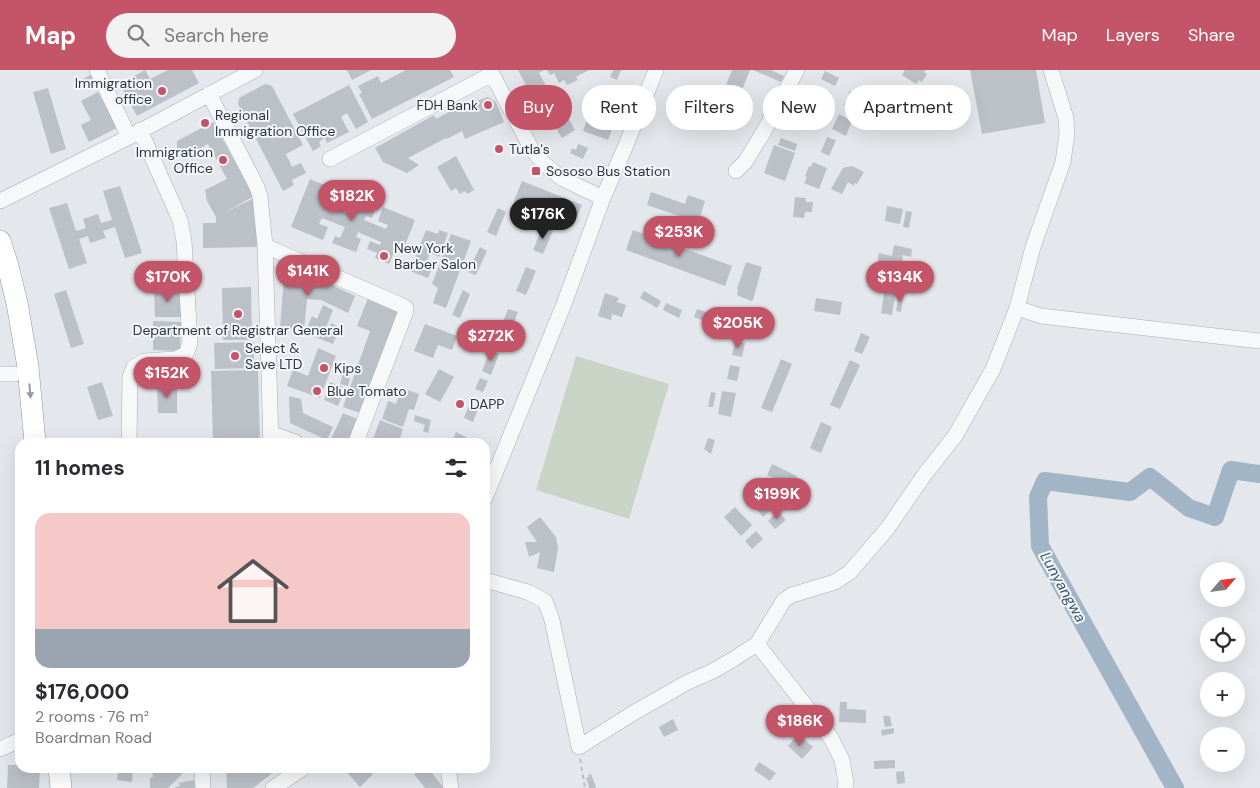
<!DOCTYPE html>
<html lang="en">
<head>
<meta charset="utf-8">
<style>
  body { margin:0; font-family:"DM Sans",sans-serif; background:#f2f2f3; color:#2b2b33; height:100vh; display:flex; flex-direction:column; font-size:19px; white-space:nowrap }
  * { box-sizing:border-box; margin:0 }
  p { font-size:16px; color:#7c7c81 }
  .icon { flex:none; width:28px; height:28px; fill:none; stroke:currentColor; stroke-width:2; stroke-linecap:round; stroke-linejoin:round }
  .map { position:relative; flex:1; overflow:hidden }
  .drawer { position:absolute; left:15px; top:368px; width:475px; height:335px; display:flex; flex-direction:column; background:#fff; border-radius:15px; box-shadow:0 5px 20px #0002 }
  .drawer>* { flex:none }
  .hud { position:absolute; left:505px; top:15px; width:475px; height:45px; display:flex; gap:10px }
  .needle { width:32px; rotate:62deg }
  .fabs { position:absolute; left:1200px; top:492px; display:grid; gap:10px }
  .fabs a { display:grid; place-items:center; width:45px; height:45px; border-radius:50%; background:#fff; box-shadow:0 5px 20px #0002; font-size:25px }
  .price { position:absolute; translate:-50% -42px; padding:0 11px; border-radius:18px; background:#c45569; color:#fff; font-size:16px; line-height:32px; filter:drop-shadow(0 1px 2px #0008) }
  .price::after { content:''; position:absolute; left:50%; top:30px; width:15px; height:11px; margin-left:-8px; background:inherit; clip-path:polygon(0 0,100% 0,50% 100%) }
  .price.current { background:#222; color:#fff }
  ul { padding:0; list-style:none }
  li { display:grid; align-content:center; gap:10px; height:265px; padding:0 20px }
  li span { display:grid; place-items:center; height:155px; border-radius:15px; color:#555 }
  li>.icon { margin-inline-start:auto }
  span .icon { width:90px; height:90px; fill:#fffc; stroke-width:1 }
  li b { font-size:21px }
  h2 { display:flex; justify-content:space-between; align-items:center; height:60px; padding:0 20px; font-size:21px }
  .pill { padding:0 18px; border-radius:22px; background:#fff; box-shadow:0 5px 20px #0002; font-size:18px; line-height:45px }
  .pill.current { background:#c45569; color:#fff }
  header { display:flex; align-items:center; gap:30px; box-sizing:border-box; height:70px; padding:0 25px; background:#c45569; color:#fff }
  header strong { font-size:24px }
  nav { display:flex; gap:28px; margin-inline-start:auto; font-size:18px }
  .search { width:350px; height:45px; background:#f2f2f3; display:flex; align-items:center; gap:12px; box-sizing:border-box; padding:0 18px; border-radius:28px; color:#7c7c81; font-size:19px }
  .map>svg:first-child { display:block }
</style>
</head>
<body>
<header>
<strong>Map</strong>
<div class="search"><svg class="icon" aria-label="search" viewBox="0 0 24 24"><circle cx="10" cy="10" r="6"/><path d="M15 15l6 6"/></svg>Search here</div>
<nav><a>Map</a><a>Layers</a><a>Share</a></nav>
</header>
<div class="map">
<svg width="1260" height="718" viewBox="0 0 1260 718">
  <rect width="100%" height="100%" fill="#e4e7eb"/>
  <path fill="#cad4c6" d="M576 286 669 314 629 449 536 420Z"/>
  <g fill="none" stroke-linecap="round" stroke-linejoin="round">
    <path stroke="#a2b5c7" stroke-width="18" d="M1175 718 1040 476 1038 427 1045 411 1130 422 1150 407 1189 438 1215 447 1231 400 1260 404"/>
  </g>
  <path fill="#bcc0c7" d="M145 0 150 9 168 0H192L199 13 137 46 120 14Z
    M347 0H371L352 10Z
    M406 0H450L454 7 372 49 359 24 362 23 358 16 378 6 381 13Z
    M518 0H544L539 3 551 25 535 33Z
    M547 0H589L576 7 578 10 567 15 564 10 559 13 554 3 550 5Z
    M613 0H621L617 10 610 7Z
    M732 0H750L728 55 713 48Z
    M753 0H771L784 6 781 12Z
    M905 0H925L924 2 927 4 922 12 919 10 916 14 902 5Z
    M970 0H1036L1045 53 982 64Z
    M825 1 839 8 835 16 821 9Z
    M92 4 95 10 77 20 74 14Z
    M265 14 272 16 303 75 286 84 292 97 301 93 306 103 292 110 294 115 283 121 238 34 239 28Z
    M349 15 368 52 356 59 347 43 341 47 349 62 327 73 325 68 319 72 321 76 313 81 293 44Z
    M48 18 66 79 51 84 33 22Z
    M599 18 624 28 608 70 583 61Z
    M802 20 805 22 797 38 794 36Z
    M850 21 865 28 858 42 844 35Z
    M98 22 117 58 89 72 81 55 91 50 81 31Z
    M488 27 496 32 504 52 465 69 462 61 447 69 446 68 408 88 419 95 407 103 383 92 375 78 434 45 436 49 454 39Z
    M565 31 572 42 567 46 575 60 562 68 546 43Z
    M839 44 852 51 846 66 832 59Z
    M213 52 254 126 224 143 256 127 257 177 203 178V153H216V147L207 131 205 120 227 109 208 74 185 86 177 79V71Z
    M827 67 836 70 829 86 821 82Z
    M781 68 797 74 795 81 778 75Z
    M578 74 588 78 583 89 570 83 572 78 576 80Z
    M774 75 795 83 785 111 764 103Z
    M456 86 474 120 467 124 465 121 460 124 456 118 451 121 437 97Z
    M813 92 827 98 819 119 804 113 807 107 805 106 809 96 811 97Z
    M852 96 864 102 857 114 855 113 854 116 848 112 842 124 831 119 843 98Z
    M310 109 341 122 336 134 328 130 326 135 350 145 352 140 342 136 347 124 377 136 372 148 366 146 364 150 386 159 388 155 378 151 383 137 415 150 402 183 395 180 389 194 375 188 377 183 367 179 370 171 380 175 381 172 358 162 356 167 361 169 356 182 332 173 335 166 340 168 345 157 322 148 319 154 328 157 323 170 291 157Z
    M522 111 582 135 573 155 514 131Z
    M120 116 142 183 125 188 115 157 103 161 106 168 90 173 88 166 79 169 87 193 69 199 49 138 67 133 76 161 86 158 83 149 98 144 101 153 112 150 103 121Z
    M651 122 685 134 688 125 705 131 695 163 676 156 679 146 647 135Z
    M795 127 806 128V132H813L812 142H805L804 148 793 147Z
    M887 136 903 139 900 154 885 151Z
    M498 138 506 142 496 166 487 162Z
    M906 141 912 142 909 158 903 157Z
    M543 156 553 161 543 184 533 180Z
    M426 160 438 164 439 160 448 163 439 187 430 183 425 195 432 198 428 208 410 201Z
    M633 160 732 196 725 216 626 180Z
    M451 164 471 171 446 238 433 233 438 218 432 214Z
    M894 175 912 179 911 187 903 185 901 198 877 194 879 183 892 186Z
    M480 177 487 181 476 205 468 202Z
    M746 192 762 197 753 230 751 231 737 225 738 220 737 219Z
    M292 196 355 226 348 243 321 230 307 229 304 260 280 258 284 206 288 199Z
    M526 197 536 201 526 225 516 221Z
    M885 216 896 218 892 245 881 243Z
    M251 217 252 270H223L222 218Z
    M181 218 182 247H155L154 219Z
    M66 220 84 274 71 278 54 224Z
    M463 220 470 224 460 248 452 245Z
    M644 221 661 231 657 238 640 228Z
    M605 223 619 228 617 232 626 235 622 247 612 244 611 250 598 246Z
    M899 224 904 225 901 242 896 241Z
    M368 228 395 238 398 245 363 344 343 337 370 261 357 256Z
    M816 228 842 232 840 245 814 241Z
    M666 233 682 240 679 248 663 240Z
    M323 235 333 240 324 262 327 263 331 253 340 257 333 274 305 263 312 246 317 249Z
    M508 239 518 242 508 268 498 264Z
    M697 239 712 244 709 253 694 247Z
    M736 250 749 253 747 261 735 259Z
    M153 251 181 252 180 281 153 280Z
    M425 254 457 266 452 280 438 275 433 288 414 281Z
    M861 263 870 267 862 284 854 281Z
    M735 271 745 273 742 287 732 285Z
    M254 272V298L215 299 214 273Z
    M318 278 336 286 320 328 287 316 293 300 308 306Z
    M490 280 499 284 491 305 482 301Z
    M781 289 792 294 772 342 761 338Z
    M850 290 860 295 840 339 830 335Z
    M730 295 740 297 737 311 727 309Z
    M439 299 454 307 440 332 425 324Z
    M258 300 260 372H213L211 301Z
    M343 304 350 309 348 316 340 314Z
    M480 308 488 311 483 322 475 319Z
    M102 312 113 346 98 350 87 317Z
    M330 312 348 319 347 322 343 323 338 336 324 330Z
    M157 316H177V343H158Z
    M402 318 419 324 414 340 409 339 403 357 382 349 388 331 396 334Z
    M722 321 736 323 731 347 718 344Z
    M711 322 716 323 713 337H708Z
    M289 326 301 329 303 343 333 357 327 370 290 353Z
    M469 336 478 339 473 352 464 348Z
    M343 343 362 351 352 372H338L331 369Z
    M415 345 431 350 428 363 423 361 425 355 414 351Z
    M380 350 403 359 399 371 403 372H372Z
    M821 352 832 357 821 383 810 378Z
    M456 362 466 367 464 372H452Z
    M708 368 715 370 711 384 704 379Z
    M772 394 797 406 792 416 767 405Z
    M757 417 774 438 763 447 746 426Z
    M735 437 752 455 741 466 724 447Z
    M778 441 786 450 775 459 768 451Z
    M540 447 556 467 558 478 554 502 537 498 540 482 529 487 525 472H537L527 457Z
    M756 461 763 469 752 479 745 471Z
    M840 632H847V639L866 640V653L839 652Z
    M883 646H890L892 656 885 657Z
    M673 649 678 660 664 667 659 657Z
    M894 658V663L882 666 881 660Z
    M798 664 813 677 802 689 788 676Z
    M895 690V698L874 699V691Z
    M759 692 776 703 770 711 754 700Z
    M8 695H20V698H40L39 718H7Z
    M119 698H133L132 712 117 710Z
    M152 698H188L168 718H150V708L153 707Z
    M226 698H279L253 718H227Z
    M343 698H367L373 704 360 717Z
    M423 698H428L444 718H425L414 704Z
    M904 701 905 713 897 714 896 702Z
    M591 704 595 714 596 718H589V716L586 708 589 707 588 705Z
    M194 710 195 718H175V717L180 716 179 713Z"/>
  <g fill="none" stroke-linecap="round" stroke-linejoin="round">
    <g stroke="#a9aeb5" stroke-width="16">
      <path id="minor" d="M97 0 129 67
        M490 0 531 78 544 94 563 109 603 128
        M1051 0 1066 48 1067 63 1063 92 1033 177 1017 238 1041 246 1260 271
        M209 24 257 117 260 126 265 176 271 372
        M330 89 492 4
        M736 101 745 92 763 63 797 0
        M0 131 129 67 255 0
        M265 176 403 236 406 238V241L356 372
        M0 304H14
        M270 363 295 372
        M129 372 130 307 134 297 144 291 175 289 186 284 190 273 184 171 180 150 140 60
        M485 428 564 234 603 128 626 75 656 0
        M485 510 528 522 545 531 552 550 579 677 635 642 688 612 713 601 732 590 757 574 784 530 792 525 835 512 850 502 887 459 925 404 955 366 993 299 1017 238
        M757 574 831 668 842 690 846 713 845 718
        M0 679 20 670
        M202 698 203 718
        M448 698 451 718
        M273 718 303 698"/>
    </g>
    <g stroke="#8d95a0" stroke-width="22">
      <path id="highway" d="M0 171 8 196 17 233 28 297 35 372
        M59 698 61 718"/>
    </g>
    <path stroke="#babec2" stroke-width="2" stroke-dasharray="4 4" stroke-linecap="butt" d="M580 689 585 718"/>
    <use href="#minor" stroke="#f6f8f9" stroke-width="15"/>
    <use href="#highway" stroke="#fff" stroke-width="21"/>
  </g>
  <defs><path id="oneway-solid" d="M-6-.8H1V-3.2L6.5 0L1 3.2V.8H-6Z" transform="scale(1.25)"/></defs>
  <use fill="#969aa0" href="#oneway-solid" transform="translate(30 321) rotate(85)"/>
  <g fill="#c45569" stroke="#f4f6f8" stroke-width="2">
    <circle cx="162" cy="21" r="5"/>
    <circle cx="488" cy="35" r="5"/>
    <circle cx="205" cy="53" r="5"/>
    <circle cx="499" cy="79" r="5"/>
    <circle cx="223" cy="90" r="5"/>
    <rect x="531" y="96" width="10" height="10" rx="2.5"/>
    <circle cx="384" cy="186" r="5"/>
    <circle cx="238" cy="244" r="5"/>
    <circle cx="235" cy="286" r="5"/>
    <circle cx="324" cy="298" r="5"/>
    <circle cx="317" cy="321" r="5"/>
    <circle cx="460" cy="334" r="5"/>
  </g>
  <g text-anchor="middle" dominant-baseline="central" stroke-width="4" stroke-linejoin="round" paint-order="stroke">
    <g font-size="14" fill="#2d3542" stroke="#f4f6f8" text-anchor="start">
      <text x="152" y="13" text-anchor="end">Immigration<tspan x="152" dy="16">office</tspan></text>
      <text x="478" y="35" text-anchor="end">FDH Bank</text>
      <text x="215" y="45">Regional<tspan x="215" dy="16">Immigration Office</tspan></text>
      <text x="509" y="79">Tutla's</text>
      <text x="213" y="82" text-anchor="end">Immigration<tspan x="213" dy="16">Office</tspan></text>
      <text x="546" y="101">Sososo Bus Station</text>
      <text x="394" y="178">New York<tspan x="394" dy="16">Barber Salon</tspan></text>
      <text x="238" y="260" text-anchor="middle">Department of Registrar General</text>
      <text x="245" y="278">Select &amp;<tspan x="245" dy="16">Save LTD</tspan></text>
      <text x="334" y="298">Kips</text>
      <text x="327" y="321">Blue Tomato</text>
      <text x="470" y="334">DAPP</text>
    </g>
    <g font-size="15" font-style="italic" fill="#3a5573" stroke="#f4f6f8">
      <text transform="translate(1063 517) rotate(61)">Lunyangwa</text>
    </g>
  </g>
</svg>
<div class="fabs">
<a><svg class="needle" viewBox="-14 -14 28 28"><path d="M0-13l5 13h-10z" fill="#e53935"/><path d="M0 13l5-13h-10z" fill="#7c7c81"/></svg></a>
<a><svg class="icon" aria-label="locate" viewBox="0 0 24 24"><circle cx="12" cy="12" r="6"/><path d="M12 2v4M12 18v4M2 12h4M18 12h4"/></svg></a>
<a>+</a>
<a>−</a>
</div>
<b class="price" style="left:352px;top:152px">$182K</b>
<b class="price current" style="left:543px;top:170px">$176K</b>
<b class="price" style="left:679px;top:188px">$253K</b>
<b class="price" style="left:308px;top:227px">$141K</b>
<b class="price" style="left:168px;top:233px">$170K</b>
<b class="price" style="left:900px;top:233px">$134K</b>
<b class="price" style="left:738px;top:279px">$205K</b>
<b class="price" style="left:491px;top:292px">$272K</b>
<b class="price" style="left:167px;top:329px">$152K</b>
<b class="price" style="left:777px;top:450px">$199K</b>
<b class="price" style="left:800px;top:677px">$186K</b>
<div class="hud">
<a class="pill current">Buy</a>
<a class="pill">Rent</a>
<a class="pill">Filters</a>
<a class="pill">New</a>
<a class="pill">Apartment</a>
</div>
<section class="drawer">
<h2>11 homes<svg class="icon" aria-label="filters" viewBox="0 0 24 24"><path d="M4 7h16M4 17h16"/><circle cx="9" cy="7" r="2"/><circle cx="15" cy="17" r="2"/></svg></h2>
<ul>
<li><span style="background:linear-gradient(#f6c9c9 75%,#9aa5b1 0)"><svg class="icon" aria-label="home" viewBox="0 0 24 24"><path d="M3 11l9-7 9 7M6 9v11h12V9"/></svg></span><div><b>$176,000</b><p>2 rooms · 76 m²</p><p>Boardman Road</p></div></li>
</ul>
</section>
</div>
</body>
</html>
